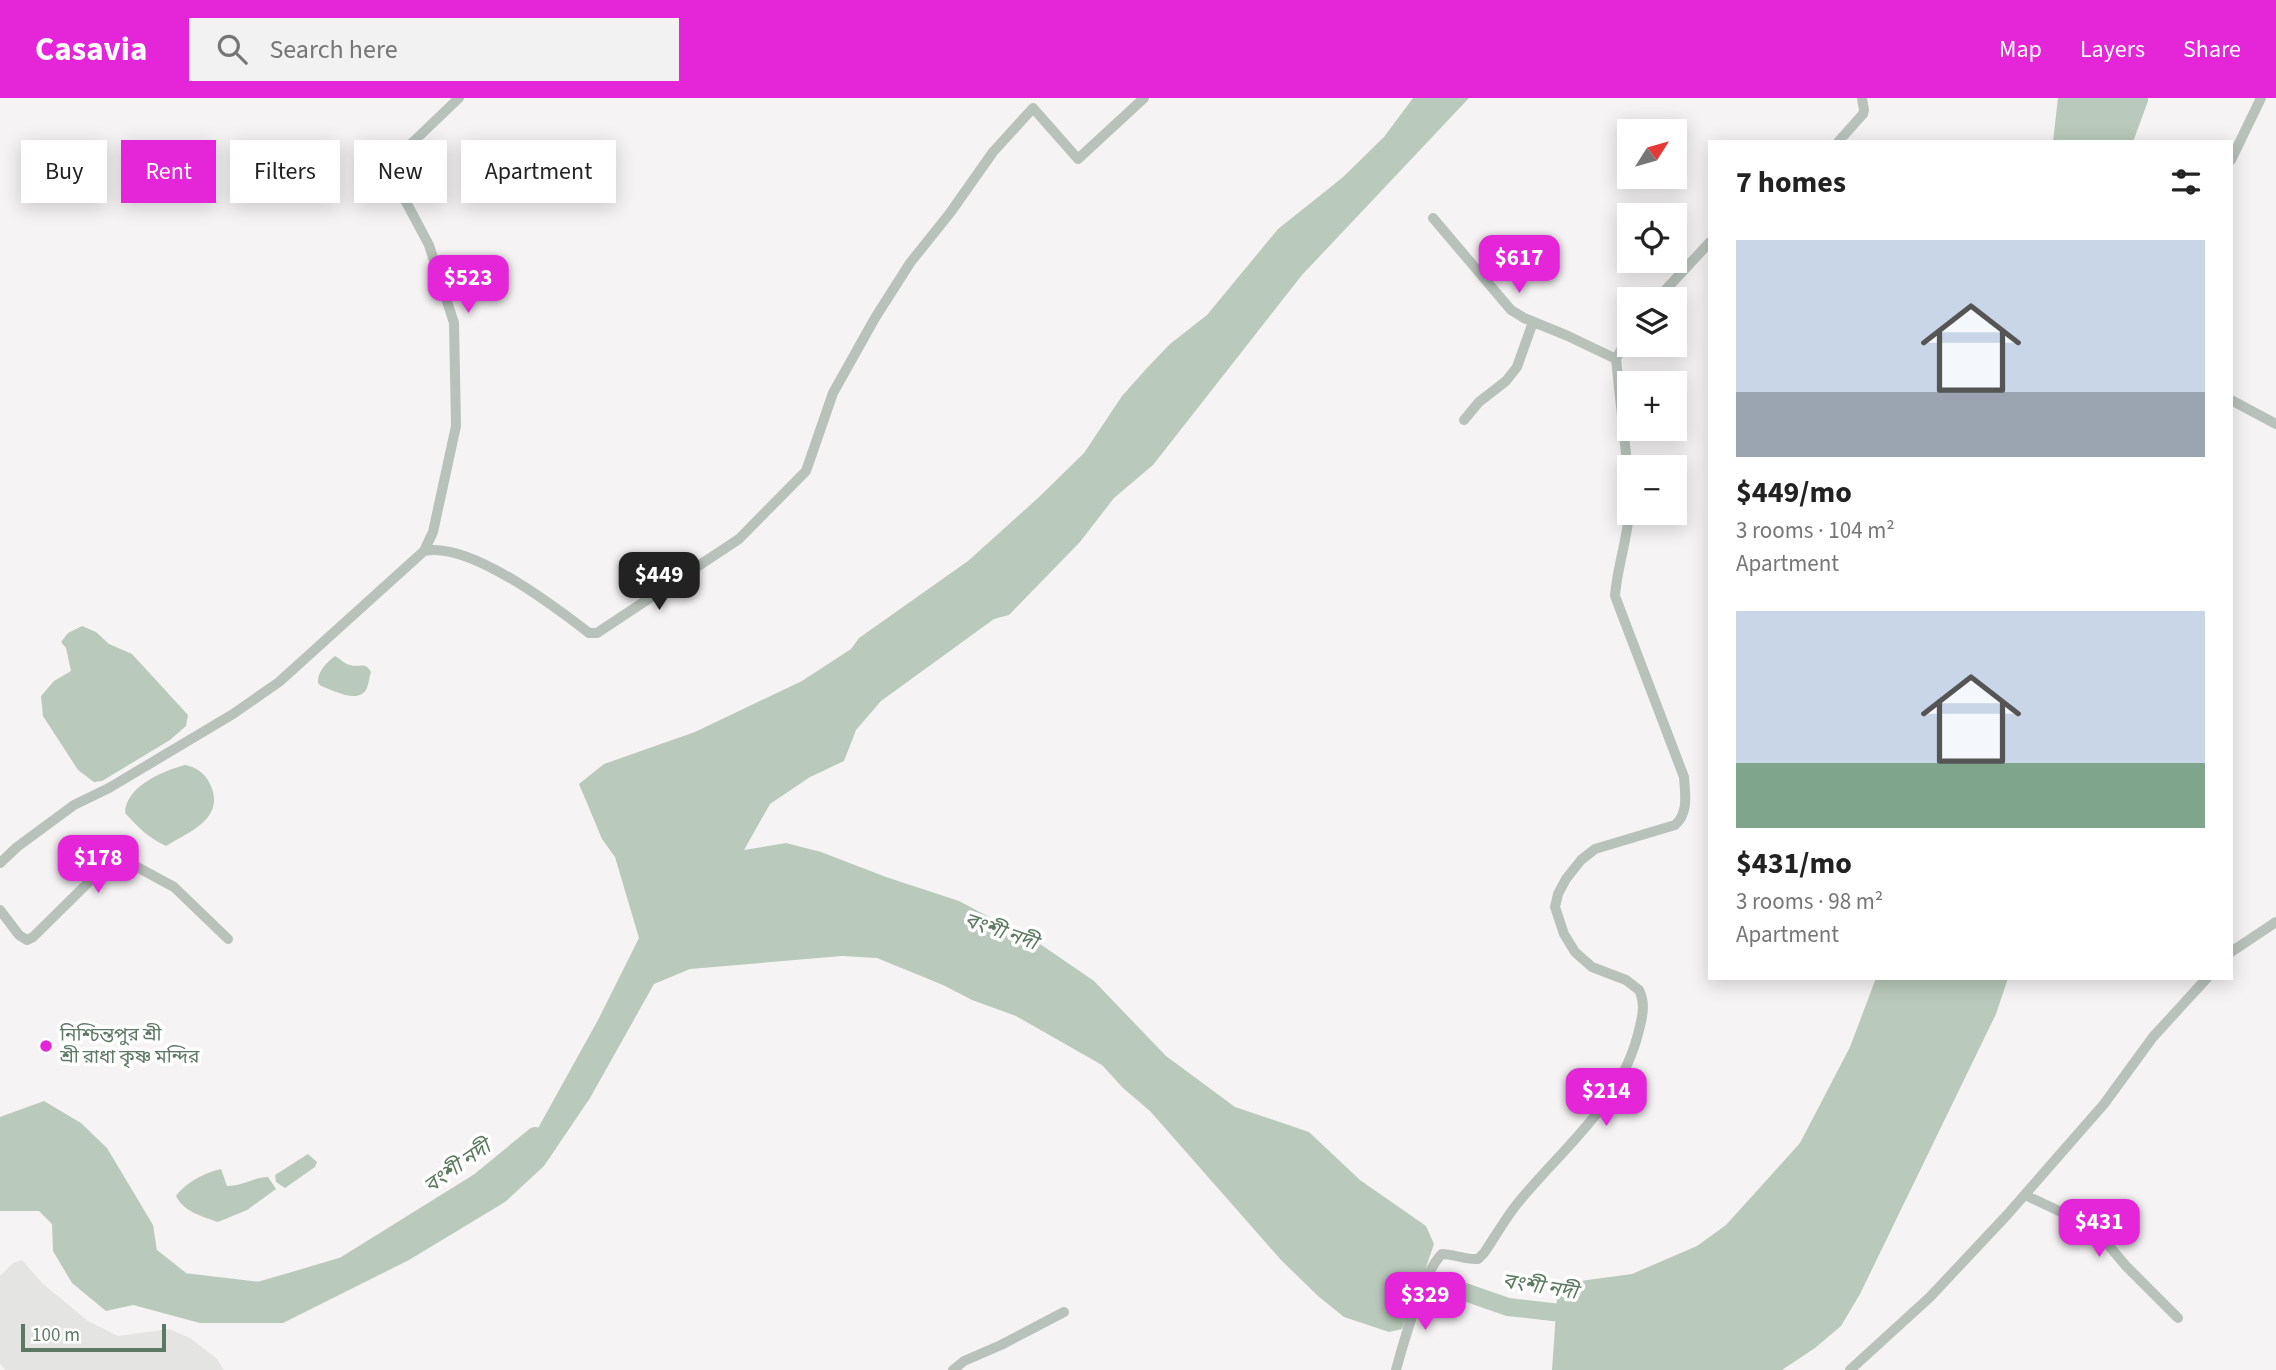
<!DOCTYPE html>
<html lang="en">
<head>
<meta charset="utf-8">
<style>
  body { margin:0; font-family:"Source Sans 3","Noto Sans Bengali",sans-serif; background:#f2f2f2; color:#222; height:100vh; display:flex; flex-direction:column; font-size:26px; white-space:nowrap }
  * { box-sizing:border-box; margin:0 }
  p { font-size:23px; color:#767676 }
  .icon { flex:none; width:38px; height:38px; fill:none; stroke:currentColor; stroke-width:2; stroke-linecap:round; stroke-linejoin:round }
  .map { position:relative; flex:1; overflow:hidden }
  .details { position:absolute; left:1708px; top:42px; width:525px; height:840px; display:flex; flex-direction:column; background:#fff; border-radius:0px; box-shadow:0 4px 18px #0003 }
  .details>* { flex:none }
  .top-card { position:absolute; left:21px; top:42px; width:665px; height:63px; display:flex; gap:14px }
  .needle { width:46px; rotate:53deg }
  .tools { position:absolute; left:1617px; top:21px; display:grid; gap:14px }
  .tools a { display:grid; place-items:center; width:70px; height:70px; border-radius:0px; background:#fff; box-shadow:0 4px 18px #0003; font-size:35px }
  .scale { position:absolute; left:21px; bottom:18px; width:145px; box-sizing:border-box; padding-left:7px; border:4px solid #5d7865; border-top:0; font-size:19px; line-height:24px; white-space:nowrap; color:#5d7865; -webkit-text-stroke:5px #fff; paint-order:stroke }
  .price { position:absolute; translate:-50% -60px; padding:0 16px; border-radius:14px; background:#e425d8; color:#fff; font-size:23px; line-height:46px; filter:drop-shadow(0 2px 4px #0008) }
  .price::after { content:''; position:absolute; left:50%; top:42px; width:21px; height:16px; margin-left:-10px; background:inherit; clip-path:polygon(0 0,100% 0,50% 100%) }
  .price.on { background:#222; color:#fff }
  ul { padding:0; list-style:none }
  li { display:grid; align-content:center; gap:14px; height:371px; padding:0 28px }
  li span { display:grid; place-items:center; height:217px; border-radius:0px; color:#555 }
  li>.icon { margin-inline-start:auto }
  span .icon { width:126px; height:126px; fill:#fffc; stroke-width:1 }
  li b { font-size:30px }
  h2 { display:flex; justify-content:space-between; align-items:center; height:84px; padding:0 28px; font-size:30px }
  .pill { padding:0 24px; border-radius:0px; background:#fff; box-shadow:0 4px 18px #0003; font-size:24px; line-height:63px }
  .pill.on { background:#e425d8; color:#fff }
  header { display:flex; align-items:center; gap:42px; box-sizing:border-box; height:98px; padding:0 35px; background:#e425d8; color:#fff }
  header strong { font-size:33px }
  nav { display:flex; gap:38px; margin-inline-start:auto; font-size:24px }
  .search { width:490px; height:63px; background:#f2f2f2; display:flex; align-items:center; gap:18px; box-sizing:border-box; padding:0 24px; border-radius:0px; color:#767676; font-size:26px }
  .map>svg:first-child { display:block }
</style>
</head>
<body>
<header>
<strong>Casavia</strong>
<div class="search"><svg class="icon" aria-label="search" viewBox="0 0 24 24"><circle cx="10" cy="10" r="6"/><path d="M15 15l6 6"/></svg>Search here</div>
<nav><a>Map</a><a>Layers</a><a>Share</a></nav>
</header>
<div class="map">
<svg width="2276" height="1272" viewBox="0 0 2276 1272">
  <rect width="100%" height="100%" fill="#f6f3f4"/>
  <path fill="#e4e4e3" d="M22 1162 42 1185 88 1223 118 1238 169 1231 190 1240 217 1261 224 1272H5L0 1265V1178L13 1165Z"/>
  <path fill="#b9c9bb" d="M1413 0H1469L1302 177 1153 367 1114 400 1080 444 1009 517 994 521 881 603 856 632 844 663 810 679 770 706 744 752 786 745 821 754 886 779 959 803 1040 846 1094 883 1166 958 1235 1009 1309 1034 1360 1082 1426 1128 1434 1146 1422 1181 1402 1231 1389 1234 1344 1219 1318 1198 1281 1162 1150 1013 1123 990 1102 967 1016 918 972 902 943 887 877 860 842 858 690 871 654 886 590 1000 544 1068 505 1104 409 1162 283 1225H200L133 1207 106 1213 72 1185 53 1153 52 1126 39 1113H0V1019L44 1003 81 1025 107 1050 153 1127 159 1166 206 1188 270 1198 354 1166 496 1074 537 1032 598 922 639 840 615 759 602 741 579 686 604 666 695 634 802 583 851 551 859 540 968 463 1038 400 1084 355 1122 298 1147 270 1170 246 1207 217 1278 131 1342 80 1384 39Z
    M2058 0H2148V3L2133 44H2053Z
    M82 528 96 534 109 546 132 556 188 617 186 628 170 642 102 683 94 684 78 672 43 618 41 598 54 583 71 573 66 550 61 544 68 535Z
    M335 558C341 561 344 566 350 567 360 570 365 563 371 574 369 579 369 587 366 592 357 606 333 592 321 588L318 585C317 574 327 564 335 558Z
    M185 667C196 669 205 675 210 686 226 720 191 733 166 748 148 740 137 728 125 715 126 688 163 673 185 667Z
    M1876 880H2008L1996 916 1860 1196 1841 1228 1815 1250 1782 1272H1552L1558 1186 1632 1176 1697 1148 1726 1127 1800 1045 1850 949Z
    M308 1056 317 1064 315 1069 285 1090 276 1084 275 1077Z
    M221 1071 227 1088C243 1088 254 1079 268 1079L276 1091 247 1112 218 1124C201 1118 184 1114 176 1098 185 1085 206 1074 221 1071Z"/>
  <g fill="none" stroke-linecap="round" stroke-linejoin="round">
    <path stroke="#b9c9bb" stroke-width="18" d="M140 1150 183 1184 259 1193 344 1168 479 1084 535 1038
      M1410 1175 1508 1209 1579 1217"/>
    <path stroke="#b8c2bb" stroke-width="10" d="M1838 44 1863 16 1864 12 1862 0
      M2231 62 2261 0
      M1433 120 1511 212 1524 220 1568 238 1616 261
      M1657 201 1710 144
      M1629 245 1623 248 1616 261 1626 356 1629 411
      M2231 302 2276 326
      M1464 322 1479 304 1506 283 1517 269 1533 224
      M424 453 433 434 456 328 454 225 429 147 389 72 391 65 459 0
      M0 765 17 749 74 707 109 690 233 616 279 584 424 453C469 443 554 508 589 535H597L739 441 806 373 833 295 875 220 910 165 950 115 993 54 1033 10 1078 61 1144 0
      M0 812 19 837 27 842 33 839 98 775 118 767 137 769 174 789 228 841
      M2231 854 2276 824
      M2025 1097 2093 1129 2126 1168 2178 1220
      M953 1272 964 1263 1001 1247 1064 1214
      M1396 1272C1403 1246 1424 1172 1442 1156 1454 1156 1465 1162 1478 1161L1484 1155C1495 1139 1505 1121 1517 1106 1564 1048 1623 1006 1640 928 1643 916 1645 904 1639 892L1626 882 1592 869 1575 854 1564 836 1555 809 1558 796 1566 781 1581 762 1595 751 1675 727C1689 715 1685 696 1684 679L1615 498C1617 470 1627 443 1629 415
      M1850 1272 1930 1199 2007 1117 2104 1006 2153 939 2207 880"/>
  </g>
  <circle fill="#e425d8" stroke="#fff" stroke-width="2.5" cx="46" cy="948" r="7"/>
  <g text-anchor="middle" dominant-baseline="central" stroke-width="7" stroke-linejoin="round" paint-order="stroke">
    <g font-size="19" fill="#5d7865" stroke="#fff" text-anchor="start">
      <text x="60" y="937">নিশ্চিন্তপুর শ্রী<tspan x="60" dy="22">শ্রী রাধা কৃষ্ণ মন্দির</tspan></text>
    </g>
    <g font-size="21" font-style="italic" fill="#5c7a5f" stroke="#fff">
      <text transform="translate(1001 833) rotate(19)">বংশী নদী</text>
      <text transform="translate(457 1068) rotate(-35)">বংশী নদী</text>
      <text transform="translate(1540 1188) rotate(9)">বংশী নদী</text>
    </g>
  </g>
</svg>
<div class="tools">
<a><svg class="needle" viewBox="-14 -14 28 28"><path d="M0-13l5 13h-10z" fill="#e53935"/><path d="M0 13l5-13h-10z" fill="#767676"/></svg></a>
<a><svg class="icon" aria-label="locate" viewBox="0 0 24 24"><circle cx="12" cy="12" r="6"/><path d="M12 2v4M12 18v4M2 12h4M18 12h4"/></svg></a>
<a><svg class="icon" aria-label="layers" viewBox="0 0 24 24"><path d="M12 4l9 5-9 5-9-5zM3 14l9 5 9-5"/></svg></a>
<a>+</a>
<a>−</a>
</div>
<div class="scale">100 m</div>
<b class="price" style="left:1519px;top:197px">$617</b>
<b class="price" style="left:468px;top:217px">$523</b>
<b class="price on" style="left:659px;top:514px">$449</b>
<b class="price" style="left:98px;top:797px">$178</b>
<b class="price" style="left:1606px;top:1030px">$214</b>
<b class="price" style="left:2099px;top:1161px">$431</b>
<b class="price" style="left:1425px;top:1234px">$329</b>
<div class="top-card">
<a class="pill">Buy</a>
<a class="pill on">Rent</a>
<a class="pill">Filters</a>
<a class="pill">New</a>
<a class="pill">Apartment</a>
</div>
<section class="details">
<h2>7 homes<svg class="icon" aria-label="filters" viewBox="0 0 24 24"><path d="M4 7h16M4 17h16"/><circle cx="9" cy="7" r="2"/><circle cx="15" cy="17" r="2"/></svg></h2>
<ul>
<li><span style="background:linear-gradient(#c9d6e8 70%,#9aa5b1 0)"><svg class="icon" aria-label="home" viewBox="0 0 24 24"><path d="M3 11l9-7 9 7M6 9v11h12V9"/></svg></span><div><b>$449/mo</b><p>3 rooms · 104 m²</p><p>Apartment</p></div></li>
<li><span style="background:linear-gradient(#c9d6e8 70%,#7fa58c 0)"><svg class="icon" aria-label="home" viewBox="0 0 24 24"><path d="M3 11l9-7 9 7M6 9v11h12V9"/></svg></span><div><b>$431/mo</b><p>3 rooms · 98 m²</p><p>Apartment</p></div></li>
</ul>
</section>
</div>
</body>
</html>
